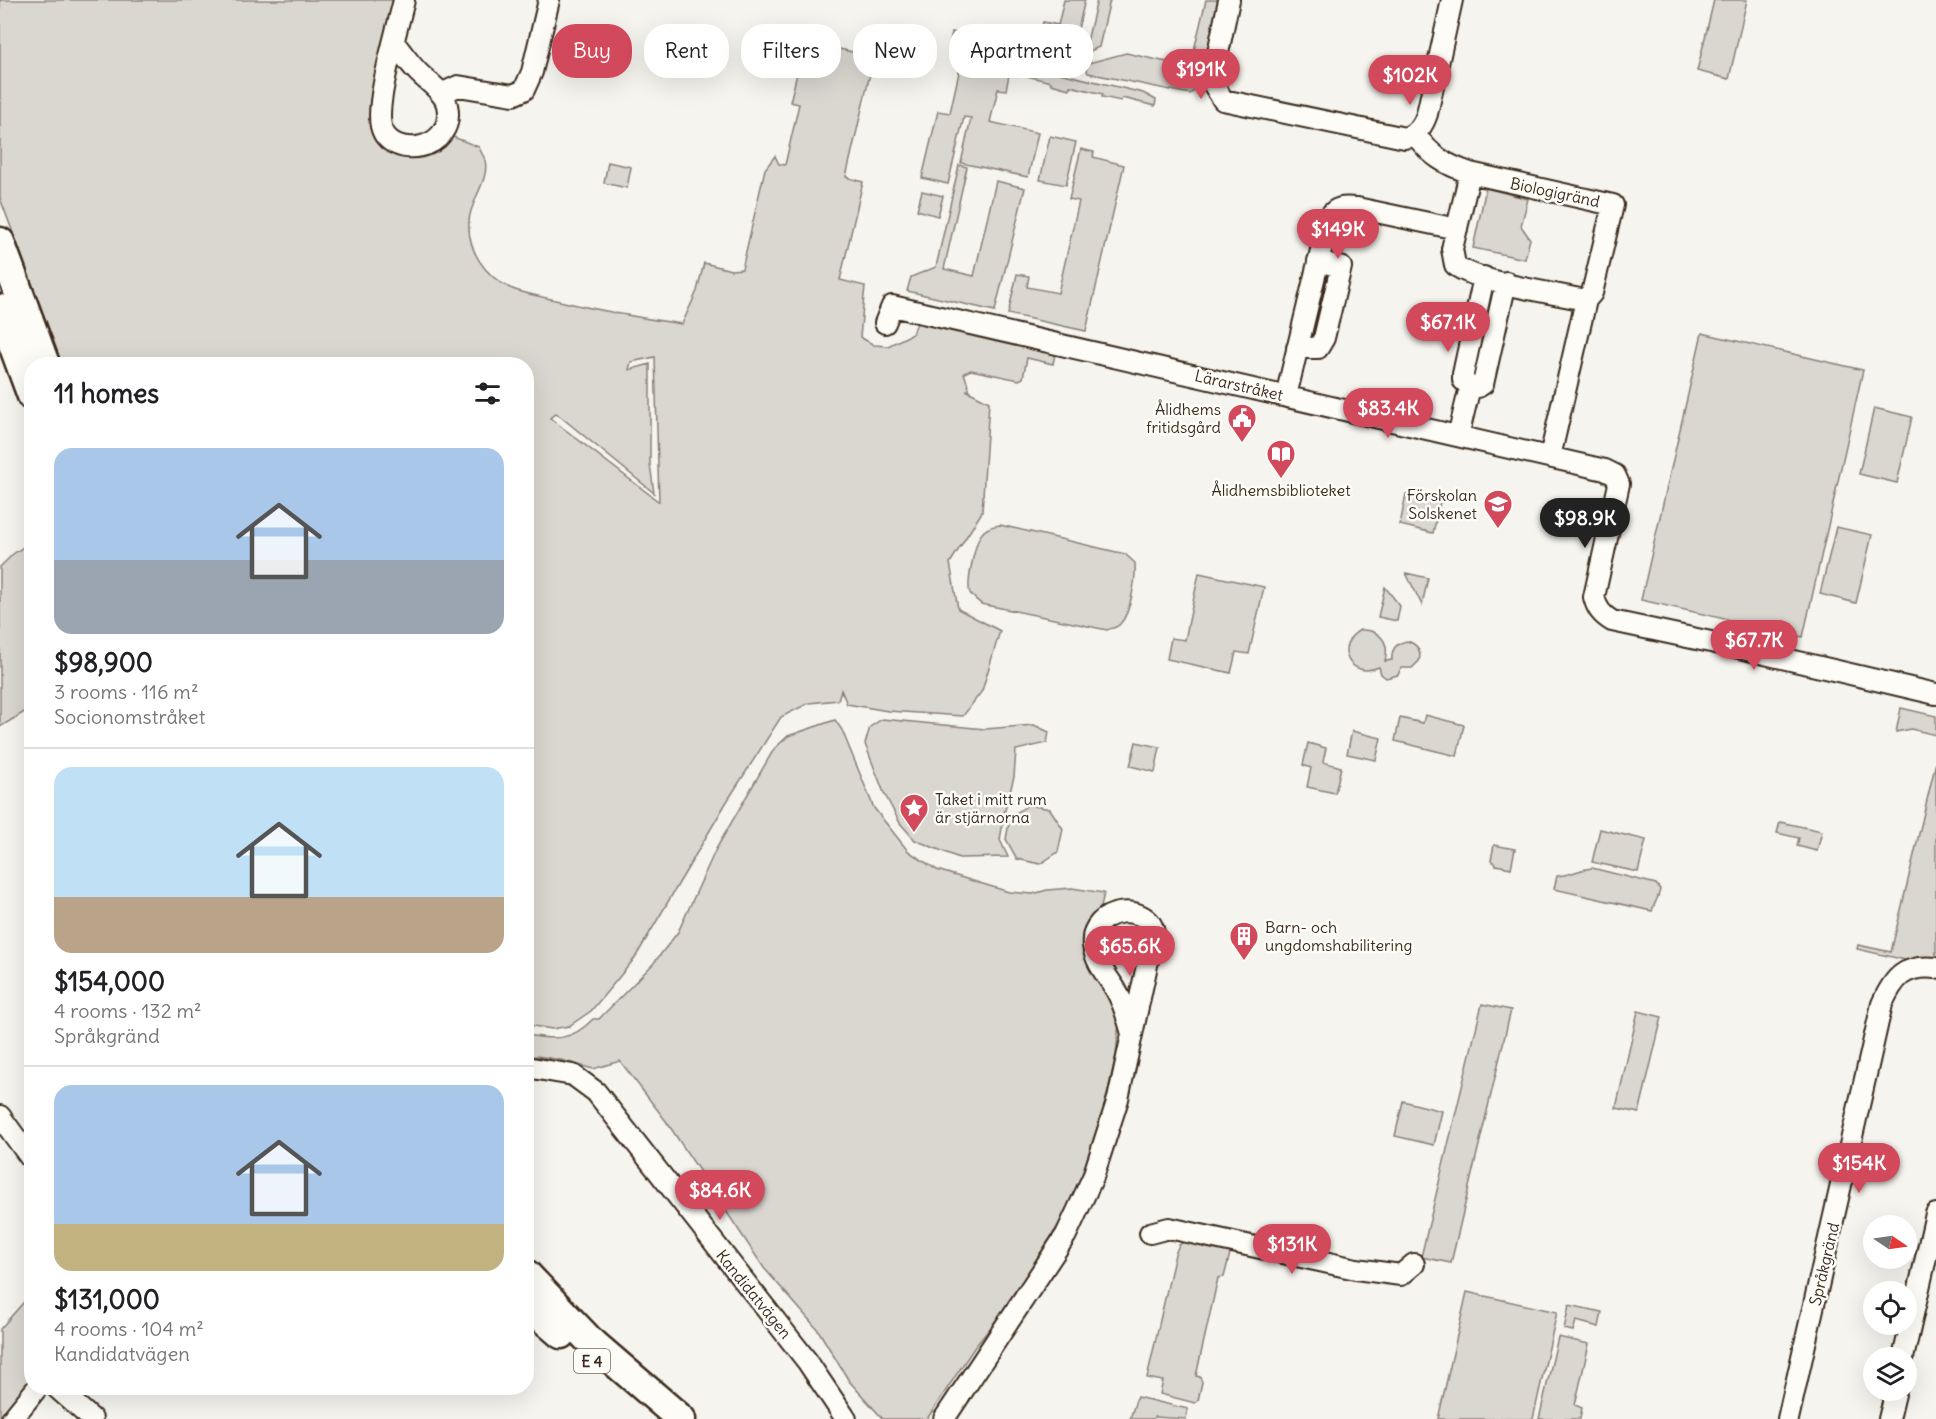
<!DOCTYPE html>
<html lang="en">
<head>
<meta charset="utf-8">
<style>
  body { margin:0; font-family:Delius,sans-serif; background:#f2f2f2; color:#202124; height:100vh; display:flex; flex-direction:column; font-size:22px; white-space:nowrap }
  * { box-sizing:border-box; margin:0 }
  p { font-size:20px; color:#757577 }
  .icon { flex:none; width:33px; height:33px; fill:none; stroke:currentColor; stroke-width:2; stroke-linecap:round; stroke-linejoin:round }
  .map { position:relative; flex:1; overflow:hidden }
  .sheet { position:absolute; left:24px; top:357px; width:510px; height:1038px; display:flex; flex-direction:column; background:#fff; border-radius:24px; box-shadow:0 6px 24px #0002 }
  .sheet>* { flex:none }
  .top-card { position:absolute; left:552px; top:24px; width:570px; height:54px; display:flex; gap:12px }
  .needle { width:39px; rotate:103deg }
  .controls { position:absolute; left:1863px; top:1215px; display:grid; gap:12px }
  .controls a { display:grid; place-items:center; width:54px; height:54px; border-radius:50%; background:#fff; box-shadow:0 6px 24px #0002; font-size:30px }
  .price { position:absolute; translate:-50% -51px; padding:0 14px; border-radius:21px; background:#d1495b; color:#fff; font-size:20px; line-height:39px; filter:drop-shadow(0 2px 3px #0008) }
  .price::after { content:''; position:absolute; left:50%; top:36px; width:18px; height:14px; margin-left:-9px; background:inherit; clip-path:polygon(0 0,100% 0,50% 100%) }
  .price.current { background:#222; color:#fff }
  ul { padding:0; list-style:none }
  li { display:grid; align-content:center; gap:12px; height:318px; padding:0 30px }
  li+li { border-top:2px solid #e0e0e0 }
  li span { display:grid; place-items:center; height:186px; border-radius:18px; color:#555 }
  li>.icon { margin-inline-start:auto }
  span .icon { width:108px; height:108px; fill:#fffc; stroke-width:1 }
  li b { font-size:26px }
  h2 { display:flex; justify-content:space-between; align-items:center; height:72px; padding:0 30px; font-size:26px }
  .chip { padding:0 21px; border-radius:24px; background:#fff; box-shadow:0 6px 24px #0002; font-size:21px; line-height:54px }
  .chip.current { background:#d1495b; color:#fff }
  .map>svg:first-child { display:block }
</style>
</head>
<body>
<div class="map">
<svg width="1936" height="1419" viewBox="0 0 1936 1419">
  <rect width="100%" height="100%" fill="#f5f4ee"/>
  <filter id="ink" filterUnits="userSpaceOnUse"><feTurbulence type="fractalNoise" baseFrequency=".0167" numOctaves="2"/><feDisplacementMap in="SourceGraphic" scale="12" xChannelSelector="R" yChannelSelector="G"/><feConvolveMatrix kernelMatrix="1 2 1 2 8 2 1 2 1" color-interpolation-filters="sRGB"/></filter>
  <g filter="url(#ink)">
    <path fill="#dad6d0" stroke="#8a8077" stroke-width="1.5" fill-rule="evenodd" d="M0 0H404L380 109 394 142 443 133 479 147C480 151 484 156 485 160 490 180 470 201 469 221 467 250 485 276 510 288 524 294 541 296 555 300 597 310 639 318 682 324L697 291 704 263 731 270 742 269 765 169 775 156 779 164 785 165 799 104 790 102 805 41 874 57 846 177 863 182 840 280 865 286 860 337 874 345 888 346 912 334 922 313 1057 344 1053 364 1027 358 1023 378 1019 380 971 370 964 373 970 391 966 390 989 402 982 512 950 563 958 609 1000 631 982 691 963 716 888 711 847 704 841 690 838 700 809 703 781 717 726 803 635 958 591 1011 569 1026 552 1029 527 1025 526 364H62L0 198ZM655 357 659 501H658L550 418 556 413 654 493 650 464V364L629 370 631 362Z
      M1064 0H1085L1077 33H1072L1070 30 1055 38 1050 37 1042 45V50L1050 59 1039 68 1143 93 1156 100 1155 106 1122 98 1121 101 1102 97 1103 94 1070 86 1069 89 1051 84V82L1019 74 1018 76 1009 75 1006 90 998 89 990 122 1038 133 1028 177 961 163 971 118 964 117 948 184 922 178 938 111 950 113 964 50 949 47 952 32 1036 52 1043 22 1058 25Z
      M1097 0H1110L1099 47 1084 54Z
      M1206 0H1221L1201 85 1190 94 1088 73 1085 64 1126 53 1190 67Z
      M1714 0H1747L1729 79 1697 71Z
      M1050 136 1076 142 1066 185 1040 180Z
      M1081 149 1094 152 1093 157 1124 165 1086 331 1008 314 1017 274 1029 276 1027 287 1058 293 1079 201 1069 199Z
      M608 162 631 167 627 188 604 183Z
      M959 165 967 167 944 269 974 276 996 181 1025 188 995 311 907 291 911 277 936 267Z
      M1486 188 1528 199 1521 226 1530 239 1525 259 1473 248Z
      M922 191 943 196 938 216 917 210Z
      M1702 333 1863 370 1803 637 1641 600Z
      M1874 408 1912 417 1897 483 1859 474Z
      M1406 494 1440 502 1433 533 1400 525Z
      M1000 525 1125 554 1135 563C1136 578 1131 613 1120 624 1117 628 1111 628 1107 630L981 604C978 601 972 597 970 593 966 584 975 545 980 536 984 528 992 526 1000 525Z
      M1836 527 1872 535 1856 603 1820 594Z
      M31 542V708L0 727V567L13 554Z
      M1199 573 1264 587 1249 654 1236 652 1231 673 1167 659 1171 638 1185 640Z
      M1406 573 1428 578 1422 605Z
      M1385 587 1400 606 1397 621 1378 617Z
      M1360 630C1380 629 1390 642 1385 661L1392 660C1391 649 1396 643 1407 641 1417 644 1422 650 1419 661L1412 668H1401L1398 675 1386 678 1381 674 1379 667C1350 680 1332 646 1360 630Z
      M1901 708 1936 716V735L1911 729 1896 732Z
      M1425 715 1464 725 1457 756 1395 741 1400 718 1423 723Z
      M882 719 985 729 1034 725 1049 732 1047 743 1016 750 1014 777 1005 810 1000 840 1008 857 959 858 915 840 900 823 884 793 865 744 870 727Z
      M835 720 842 730 874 808 908 851 937 870 1009 892 1033 894 1047 890 1072 888 1104 893 1101 907 1086 926 1083 946 1085 958 1107 992 1119 1022 1116 1055 1100 1126 1081 1184 1060 1223 999 1317 974 1348 927 1419H883L849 1381 818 1330 764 1268 666 1121 620 1061 593 1069 561 1060 537 1056 527 1057V1035C555 1040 572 1041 593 1019H599L653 964 678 932 716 849 774 749 788 736Z
      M1352 731 1381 738 1376 760 1347 754Z
      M1136 742 1160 747 1155 772 1130 766Z
      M1308 743 1326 748 1323 762 1341 767 1335 793 1307 787 1311 768 1303 765Z
      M1936 762V967L1857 949 1858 945 1891 952Z
      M1028 805 1050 809 1063 829 1058 852 1040 864 1017 859 1006 839 1010 817Z
      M1780 822 1822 831 1817 851 1797 846 1799 838 1777 833Z
      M1600 829 1646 840 1638 872 1592 862Z
      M1494 845 1515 849 1511 868 1496 865 1491 860Z
      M1592 868 1656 884 1660 889C1659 898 1654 903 1652 911L1554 889 1557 876C1571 875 1580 869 1592 868Z
      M1482 1004 1511 1010 1451 1263 1421 1257Z
      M1638 1011 1662 1017 1639 1113 1616 1108Z
      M1403 1101 1442 1111 1434 1145 1395 1136Z
      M1187 1240 1232 1246 1224 1277 1218 1278 1196 1376 1200 1377 1202 1382 1198 1401 1195 1403 1160 1394 1163 1381 1147 1378 1175 1254 1179 1245Z
      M1467 1292 1557 1312 1533 1419H1438Z
      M31 1294 32 1388 12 1419H0V1329Z
      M1569 1305 1602 1312 1599 1327 1576 1321 1573 1331 1564 1329Z
      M1558 1337 1589 1344 1575 1405 1582 1408 1580 1419H1539Z
      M1137 1397 1188 1409 1186 1419 1154 1417 1153 1419H1130Z"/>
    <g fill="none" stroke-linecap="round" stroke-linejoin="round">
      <g stroke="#3b2a1e" stroke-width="24">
        <path id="minor" d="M1229 0 1212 82 1223 100 1405 138C1418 133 1423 126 1427 114L1452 0
          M394 43C402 52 409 63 417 71 427 82 444 91 447 105 457 152 389 161 381 126 375 102 398 27 404 0
          M441 94 458 86 513 95 524 90 532 72 549 0
          M1415 134C1431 156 1444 164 1470 173L1613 205 1592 293 1586 300 1550 457
          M1470 173 1452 249 1455 265C1476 282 1556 294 1586 300
          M885 323 892 306 1605 470 1615 475 1619 484 1594 597C1597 609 1602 615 1612 621L1739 648 1936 694
          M1297 348H1318L1324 338 1341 267 1318 261
          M1470 387H1478L1483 384 1506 282
          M1286 396 1329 217C1336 206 1344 207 1357 208L1457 229
          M1458 436 1470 387 1463 380V374L1484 277
          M526 1067 573 1075 596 1092 807 1361 846 1419
          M0 1116 32 1160
          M1150 1233 1169 1228 1356 1269 1401 1275 1414 1264
          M1903 1358 1936 1214
          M57 1388 92 1419
          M12 1419 37 1388
          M944 1419 1066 1235 1093 1177 1118 1099 1154 933C1149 901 1089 907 1093 945 1095 962 1108 977 1116 990 1124 1004 1128 1019 1132 1034
          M1788 1419 1882 1004C1894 977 1904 965 1936 968
          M1889 1419 1896 1390"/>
      </g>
      <g stroke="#3b2a1e" stroke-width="33">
        <path id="highway" d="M0 242 45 364
          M0 309 32 396
          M526 1274 588 1339 681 1419
          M526 1304 561 1334"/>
      </g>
      <use href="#minor" stroke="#fdfcf7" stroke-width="20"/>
      <use href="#highway" stroke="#fdfcf7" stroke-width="28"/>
    </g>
  </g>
  <defs>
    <g id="civic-pin" transform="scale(1.5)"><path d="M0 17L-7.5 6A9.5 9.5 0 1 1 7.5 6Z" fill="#d1495b" stroke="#fdfcf7"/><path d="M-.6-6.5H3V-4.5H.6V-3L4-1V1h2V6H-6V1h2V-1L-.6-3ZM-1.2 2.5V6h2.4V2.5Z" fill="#fff"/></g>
    <g id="library-pin" transform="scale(1.5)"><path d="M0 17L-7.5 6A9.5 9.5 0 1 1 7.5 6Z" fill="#d1495b" stroke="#fdfcf7"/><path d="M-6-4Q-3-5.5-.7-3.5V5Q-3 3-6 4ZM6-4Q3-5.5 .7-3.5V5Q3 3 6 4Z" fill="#fff"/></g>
    <g id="school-pin" transform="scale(1.5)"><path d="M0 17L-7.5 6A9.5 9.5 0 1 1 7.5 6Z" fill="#d1495b" stroke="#fdfcf7"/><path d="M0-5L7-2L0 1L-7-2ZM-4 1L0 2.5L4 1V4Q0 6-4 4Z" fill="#fff"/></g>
    <g id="sight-pin" transform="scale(1.5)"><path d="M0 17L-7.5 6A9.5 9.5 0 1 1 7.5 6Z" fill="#d1495b" stroke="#fdfcf7"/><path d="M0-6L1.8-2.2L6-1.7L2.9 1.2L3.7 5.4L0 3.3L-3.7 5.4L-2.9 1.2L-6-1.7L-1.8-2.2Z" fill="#fff"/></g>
    <g id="building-pin" transform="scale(1.5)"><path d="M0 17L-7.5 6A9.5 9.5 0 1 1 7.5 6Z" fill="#d1495b" stroke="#fdfcf7"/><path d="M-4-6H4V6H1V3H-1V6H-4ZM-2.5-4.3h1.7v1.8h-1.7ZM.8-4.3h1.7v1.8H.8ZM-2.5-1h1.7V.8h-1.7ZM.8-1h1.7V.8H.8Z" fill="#fff"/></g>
  </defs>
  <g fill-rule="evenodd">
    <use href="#civic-pin" x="1242" y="418"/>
    <use href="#library-pin" x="1281" y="454"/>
    <use href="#school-pin" x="1498" y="504"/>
    <use href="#sight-pin" x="914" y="808"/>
    <use href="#building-pin" x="1244" y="936"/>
  </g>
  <g text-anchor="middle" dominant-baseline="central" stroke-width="5" stroke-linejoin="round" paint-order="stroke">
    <rect fill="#fdfcf7" stroke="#75695f" stroke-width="1.5" x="574" y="1349" width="36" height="24" rx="4.5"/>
    <g font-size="15" font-weight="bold" fill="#3b2a1e">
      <text x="592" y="1361">E 4</text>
    </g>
    <g font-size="16" fill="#3b2a1e" stroke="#fdfcf7">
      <text transform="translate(1555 192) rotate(12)">Biologigränd</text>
      <text transform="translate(1239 385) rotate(13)">Lärarstråket</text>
      <text transform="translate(1824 1264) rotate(-77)">Språkgränd</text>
      <text transform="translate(754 1294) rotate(51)">Kandidatvägen</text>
    </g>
    <g font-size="16" fill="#3b2a1e" stroke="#fdfcf7" text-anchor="end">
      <text x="1221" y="409">Ålidhems<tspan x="1221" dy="18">fritidsgård</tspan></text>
      <text x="1281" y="490" text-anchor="middle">Ålidhemsbiblioteket</text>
      <text x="1477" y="495">Förskolan<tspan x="1477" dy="18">Solskenet</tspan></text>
      <text x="935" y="799" text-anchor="start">Taket i mitt rum<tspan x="935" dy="18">är stjärnorna</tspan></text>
      <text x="1265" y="927" text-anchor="start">Barn- och<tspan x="1265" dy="18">ungdomshabilitering</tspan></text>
    </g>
  </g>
</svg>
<div class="controls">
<a><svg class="needle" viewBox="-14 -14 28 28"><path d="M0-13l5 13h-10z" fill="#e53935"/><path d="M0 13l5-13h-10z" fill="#757577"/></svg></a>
<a><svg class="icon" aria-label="locate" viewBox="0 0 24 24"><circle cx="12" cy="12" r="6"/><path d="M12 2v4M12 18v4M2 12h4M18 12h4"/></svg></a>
<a><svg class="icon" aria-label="layers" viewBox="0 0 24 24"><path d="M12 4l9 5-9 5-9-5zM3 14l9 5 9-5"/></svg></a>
</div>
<b class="price" style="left:1201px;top:100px">$191K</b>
<b class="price" style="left:1410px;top:106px">$102K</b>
<b class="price" style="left:1338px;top:260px">$149K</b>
<b class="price" style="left:1448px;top:353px">$67.1K</b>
<b class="price" style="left:1388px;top:439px">$83.4K</b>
<b class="price current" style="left:1585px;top:549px">$98.9K</b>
<b class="price" style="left:1754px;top:671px">$67.7K</b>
<b class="price" style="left:1130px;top:977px">$65.6K</b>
<b class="price" style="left:1859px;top:1194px">$154K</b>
<b class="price" style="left:720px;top:1221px">$84.6K</b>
<b class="price" style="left:1292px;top:1275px">$131K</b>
<div class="top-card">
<a class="chip current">Buy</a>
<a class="chip">Rent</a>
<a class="chip">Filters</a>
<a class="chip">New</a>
<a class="chip">Apartment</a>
</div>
<section class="sheet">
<h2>11 homes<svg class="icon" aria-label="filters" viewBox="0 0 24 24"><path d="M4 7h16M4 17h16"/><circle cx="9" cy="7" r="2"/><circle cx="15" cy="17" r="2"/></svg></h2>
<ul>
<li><span style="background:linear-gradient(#a9c7e8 60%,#9aa5b1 0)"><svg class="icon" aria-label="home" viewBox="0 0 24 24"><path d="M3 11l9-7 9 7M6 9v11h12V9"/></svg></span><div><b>$98,900</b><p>3 rooms · 116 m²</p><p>Socionomstråket</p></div></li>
<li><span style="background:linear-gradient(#bfe0f5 70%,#b9a48a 0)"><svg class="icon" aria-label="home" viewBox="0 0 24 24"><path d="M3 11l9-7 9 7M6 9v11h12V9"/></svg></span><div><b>$154,000</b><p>4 rooms · 132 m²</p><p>Språkgränd</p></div></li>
<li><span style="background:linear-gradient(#a9c7e8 75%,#c2b280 0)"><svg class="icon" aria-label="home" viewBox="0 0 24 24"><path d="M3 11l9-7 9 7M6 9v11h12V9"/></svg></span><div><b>$131,000</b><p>4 rooms · 104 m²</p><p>Kandidatvägen</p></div></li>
</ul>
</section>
</div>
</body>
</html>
